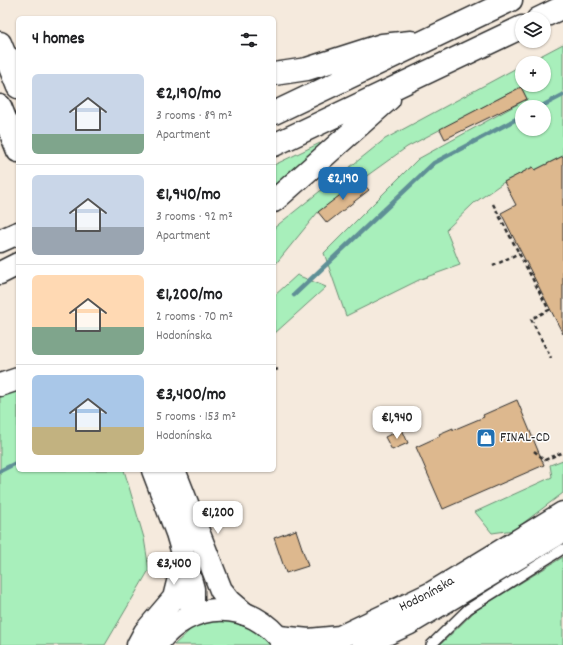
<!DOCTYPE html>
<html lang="en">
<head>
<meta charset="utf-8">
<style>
  body { margin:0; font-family:Dekko,sans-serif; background:#f6f6f6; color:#202124; height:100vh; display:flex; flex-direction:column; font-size:15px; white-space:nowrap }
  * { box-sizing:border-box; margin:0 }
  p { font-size:13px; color:#757577 }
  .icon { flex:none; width:22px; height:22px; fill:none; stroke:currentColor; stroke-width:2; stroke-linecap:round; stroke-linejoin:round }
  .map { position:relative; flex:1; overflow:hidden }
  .details { position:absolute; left:16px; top:16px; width:260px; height:456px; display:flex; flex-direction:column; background:#fff; border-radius:6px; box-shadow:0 1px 3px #0004 }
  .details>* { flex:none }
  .buttons { position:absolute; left:515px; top:12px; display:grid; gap:8px }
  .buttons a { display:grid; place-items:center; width:36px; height:36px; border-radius:50%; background:#fff; box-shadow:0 1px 3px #0004; font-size:20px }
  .price { position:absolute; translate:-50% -34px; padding:0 9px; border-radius:8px; background:#fff; color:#222; font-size:13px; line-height:26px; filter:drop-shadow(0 1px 2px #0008) }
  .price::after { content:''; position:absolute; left:50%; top:24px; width:12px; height:9px; margin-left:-6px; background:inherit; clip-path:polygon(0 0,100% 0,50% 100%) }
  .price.current { background:#1f6fb2; color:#fff }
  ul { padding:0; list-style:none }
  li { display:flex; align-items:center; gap:12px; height:100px; padding:0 16px }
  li+li { border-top:1px solid #e0e0e0 }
  li span { display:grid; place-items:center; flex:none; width:112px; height:80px; border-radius:6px; color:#555 }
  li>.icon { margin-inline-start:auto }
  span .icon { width:48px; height:48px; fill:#fffc; stroke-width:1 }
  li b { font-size:17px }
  h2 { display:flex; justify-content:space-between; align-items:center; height:48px; padding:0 16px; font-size:17px }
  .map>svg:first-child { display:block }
</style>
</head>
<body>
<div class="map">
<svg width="563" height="645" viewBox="0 0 563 645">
  <rect width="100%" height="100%" fill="#f5eadd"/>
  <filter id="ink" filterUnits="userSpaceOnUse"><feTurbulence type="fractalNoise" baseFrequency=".025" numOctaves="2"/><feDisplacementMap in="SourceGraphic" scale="8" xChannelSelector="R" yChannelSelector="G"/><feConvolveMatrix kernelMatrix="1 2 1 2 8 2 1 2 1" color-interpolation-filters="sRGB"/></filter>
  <g filter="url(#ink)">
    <path fill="#a8efbb" stroke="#6a8d73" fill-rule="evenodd" d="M563 44V156L535 170 533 167 504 182 474 203 446 230 460 265 421 279 346 316 324 253 418 159 527 99 521 87 407 147 361 180 318 212 274 266V228L385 139 522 65V85H544V63H527ZM522 107H544V129H522Z
      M320 143 324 150 274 194V165Z
      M297 275 326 287 274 334V296Z
      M18 389V470H124L144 538 149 570 105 645H0V394Z
      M563 460V493L514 530 492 533 475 512 552 477 550 465Z
      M563 557V645H440L475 611Z
      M228 617 257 629 272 645H174L189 631 197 619Z"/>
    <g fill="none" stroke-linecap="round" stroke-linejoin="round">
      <path stroke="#5f8f96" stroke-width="4.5" d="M540 107 563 95
        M294 295 434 163 522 116
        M0 471 18 462"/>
    </g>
    <path fill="#ddb88e" stroke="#2b2b2b" d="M521 87 527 99 445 139 440 129Z
      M563 156V334L501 213 516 205 504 182 533 167 535 170Z
      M360 180 369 190 327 223 318 212Z
      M517 400 544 465 443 509 416 447 440 436 439 434 453 428V430L484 417 483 415Z
      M402 429 408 443 392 450 385 437Z
      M296 530 308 566 286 573 274 538Z"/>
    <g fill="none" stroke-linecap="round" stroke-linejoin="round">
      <g stroke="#2b2b2b" stroke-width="12">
        <path id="service" d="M431 645 468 609 563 549"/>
      </g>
      <g stroke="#2b2b2b" stroke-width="25">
        <path id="secondary" d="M0 43 18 87
          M0 106 18 151
          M153 470 177 533 184 557 193 589V601L190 616
          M174 470 221 590 230 601 245 614
          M138 645 145 632 174 598 183 562"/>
      </g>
      <g stroke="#2b2b2b" stroke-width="25">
        <g id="primary">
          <path id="s1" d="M279 637 309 640 340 637 432 593 563 513"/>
          <path d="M156 645C190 599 251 597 284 645"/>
          <path d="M363 645 408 624 563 531"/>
        </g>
      </g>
      <g stroke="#2b2b2b" stroke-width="25">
        <path id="motorway" d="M538 19 563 7
          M4 55 18 64
          M274 74 307 69 382 45 411 42
          M274 113 511 0
          M0 123H6L18 129
          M274 145 522 27
          M274 201 389 99
          M0 241 18 233
          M0 273 18 264
          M0 385 18 379"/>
      </g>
      <path stroke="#2b2b2b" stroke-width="2.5" stroke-dasharray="4 3" stroke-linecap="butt" d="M493 204 549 310 531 319 551 358
        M493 266 519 253
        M274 370 280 369
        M534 451 545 460 563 452"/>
      <use href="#service" stroke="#fff" stroke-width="9"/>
      <use href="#secondary" stroke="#fff" stroke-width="22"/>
      <use href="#primary" stroke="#fff" stroke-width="22"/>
      <use href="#motorway" stroke="#fff" stroke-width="22"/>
    </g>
  </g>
  <defs>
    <g id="shop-square" transform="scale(1)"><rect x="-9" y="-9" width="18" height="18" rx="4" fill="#1f6fb2" stroke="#fff"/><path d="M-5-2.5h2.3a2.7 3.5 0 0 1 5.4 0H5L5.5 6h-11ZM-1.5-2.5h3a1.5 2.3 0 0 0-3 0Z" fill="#fff"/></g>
  </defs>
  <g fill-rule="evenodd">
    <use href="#shop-square" x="486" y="438"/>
  </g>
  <g text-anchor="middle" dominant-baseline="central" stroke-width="3" stroke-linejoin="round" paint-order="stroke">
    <g font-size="14" fill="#2b2b2b" stroke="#fff" text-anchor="start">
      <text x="500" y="438">FINAL-CD</text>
    </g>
    <g font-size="14" fill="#2b2b2b" stroke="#fff">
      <text stroke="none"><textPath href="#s1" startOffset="158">Hodonínska</textPath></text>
    </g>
  </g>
</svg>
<div class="buttons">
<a><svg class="icon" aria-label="layers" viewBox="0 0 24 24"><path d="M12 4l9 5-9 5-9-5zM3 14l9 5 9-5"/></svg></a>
<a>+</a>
<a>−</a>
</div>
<b class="price current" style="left:343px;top:201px">€2,190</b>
<b class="price" style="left:397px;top:440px">€1,940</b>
<b class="price" style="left:218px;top:535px">€1,200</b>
<b class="price" style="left:174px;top:586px">€3,400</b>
<section class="details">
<h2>4 homes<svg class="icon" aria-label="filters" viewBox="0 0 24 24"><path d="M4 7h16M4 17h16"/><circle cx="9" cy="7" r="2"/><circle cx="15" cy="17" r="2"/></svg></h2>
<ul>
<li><span style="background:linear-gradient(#c9d6e8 75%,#7fa58c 0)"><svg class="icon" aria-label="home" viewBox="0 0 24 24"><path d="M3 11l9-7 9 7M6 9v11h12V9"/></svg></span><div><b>€2,190/mo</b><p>3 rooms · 89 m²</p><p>Apartment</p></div></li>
<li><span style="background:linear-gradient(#c9d6e8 65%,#9aa5b1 0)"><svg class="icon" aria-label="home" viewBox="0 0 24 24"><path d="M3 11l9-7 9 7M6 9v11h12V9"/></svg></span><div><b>€1,940/mo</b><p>3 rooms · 92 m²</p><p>Apartment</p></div></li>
<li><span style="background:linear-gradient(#ffd9b3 65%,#7fa58c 0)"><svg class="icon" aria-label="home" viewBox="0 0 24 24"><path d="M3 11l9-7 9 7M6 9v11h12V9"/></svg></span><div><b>€1,200/mo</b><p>2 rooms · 70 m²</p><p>Hodonínska</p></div></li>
<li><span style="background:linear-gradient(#a9c7e8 65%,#c2b280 0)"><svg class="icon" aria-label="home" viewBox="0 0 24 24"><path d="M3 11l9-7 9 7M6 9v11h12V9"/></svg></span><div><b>€3,400/mo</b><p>5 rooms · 153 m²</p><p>Hodonínska</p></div></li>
</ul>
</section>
</div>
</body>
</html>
